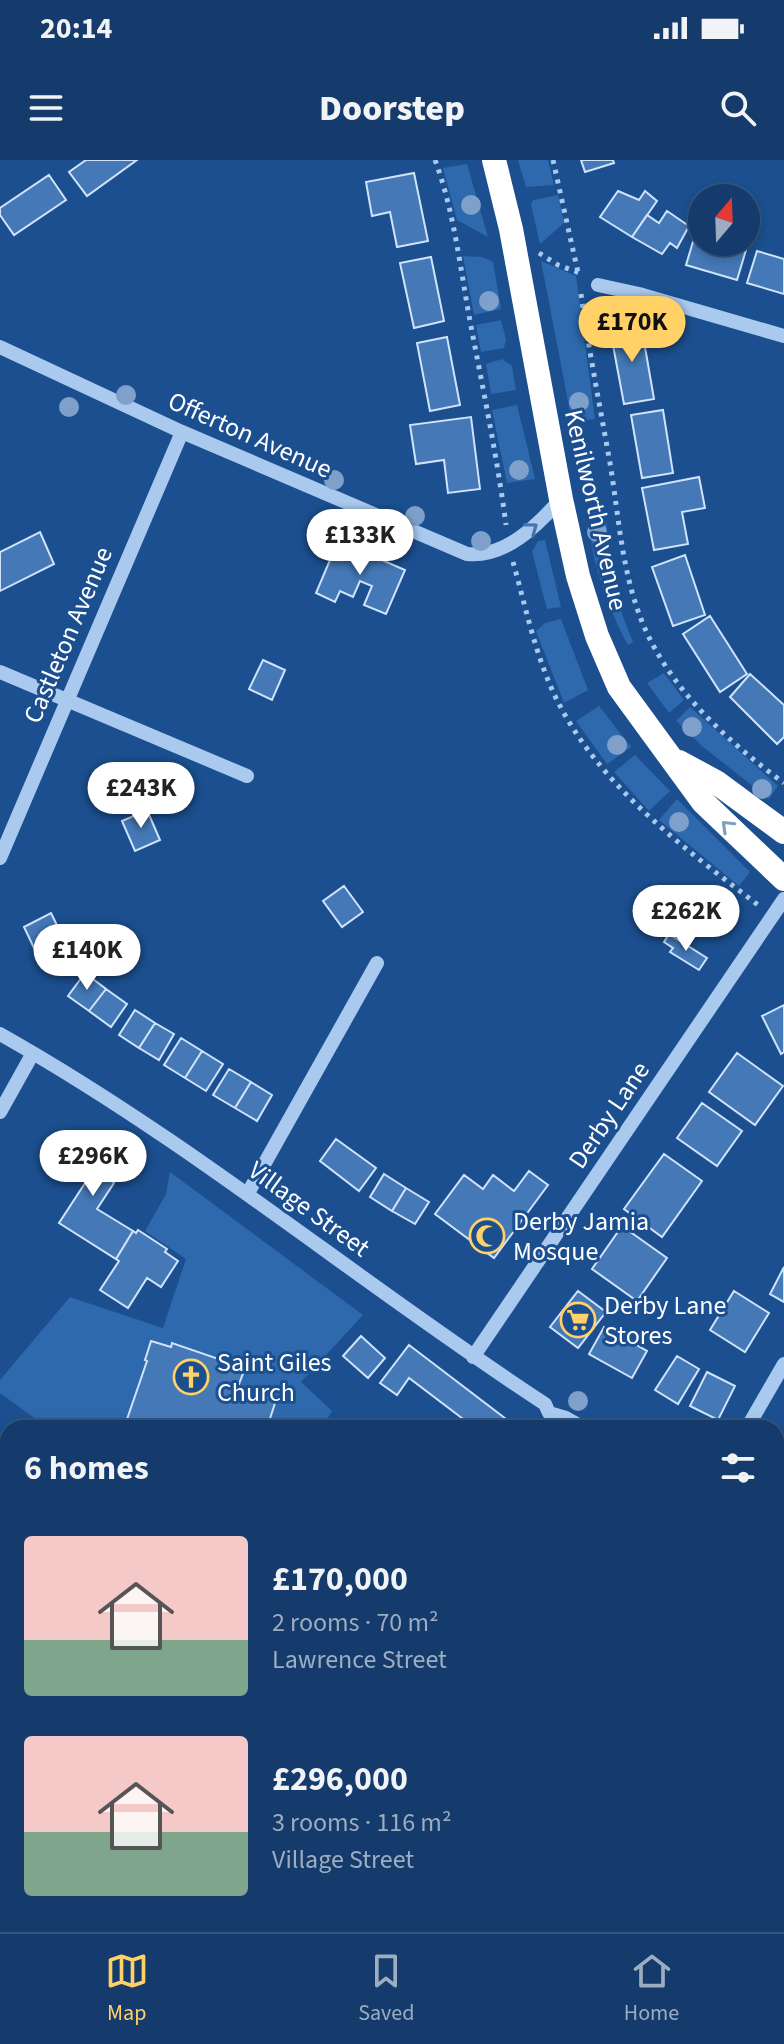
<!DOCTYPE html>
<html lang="en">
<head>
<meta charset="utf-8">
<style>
  body { margin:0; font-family:"Source Sans 3",sans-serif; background:#214673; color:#f1f3f6; height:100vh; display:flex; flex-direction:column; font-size:30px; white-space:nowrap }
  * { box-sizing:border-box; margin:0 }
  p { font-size:26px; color:#9dadc1 }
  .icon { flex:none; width:44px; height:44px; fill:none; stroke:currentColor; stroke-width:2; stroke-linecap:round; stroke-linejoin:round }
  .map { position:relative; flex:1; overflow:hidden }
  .panel { position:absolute; left:0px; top:1260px; width:784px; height:512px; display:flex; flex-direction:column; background:#143b6b; border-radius:24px 24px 0 0; box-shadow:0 4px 12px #0003,0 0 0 2px #33557e }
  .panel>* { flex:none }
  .needle { width:52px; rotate:19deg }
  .buttons { position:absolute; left:688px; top:24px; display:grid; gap:16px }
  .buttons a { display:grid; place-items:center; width:72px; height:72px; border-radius:50%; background:#143b6b; box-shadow:0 4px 12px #0003,0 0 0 2px #33557e; font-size:40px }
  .price { position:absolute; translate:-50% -68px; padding:0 18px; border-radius:28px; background:#fff; color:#222; font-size:26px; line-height:52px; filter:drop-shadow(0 2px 4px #0008) }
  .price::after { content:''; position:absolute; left:50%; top:48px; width:24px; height:18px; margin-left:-12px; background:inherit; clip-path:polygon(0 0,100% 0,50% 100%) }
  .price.active { background:#ffd166; color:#111 }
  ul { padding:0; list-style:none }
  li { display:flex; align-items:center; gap:24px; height:200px; padding:0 24px }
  li span { display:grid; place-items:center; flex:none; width:224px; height:160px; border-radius:8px; color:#555 }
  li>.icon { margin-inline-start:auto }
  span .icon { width:96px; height:96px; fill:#fffc; stroke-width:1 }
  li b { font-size:34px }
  h2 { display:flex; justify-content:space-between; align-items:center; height:96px; padding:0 24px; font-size:34px }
  .status { display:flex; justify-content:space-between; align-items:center; height:56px; padding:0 40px; background:#143b6b; direction:ltr }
  .status svg { height:22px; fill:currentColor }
  header { display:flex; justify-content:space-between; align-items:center; height:104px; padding:0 24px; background:#143b6b; font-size:36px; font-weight:800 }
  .tabs { display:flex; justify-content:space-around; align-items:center; height:112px; border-top:2px solid #33557e; background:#143b6b; font-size:22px; color:#9dadc1 }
  .tabs a { display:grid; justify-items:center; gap:4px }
  .tabs .active { color:#ffd166 }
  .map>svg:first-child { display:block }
</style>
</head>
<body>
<div class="status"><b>20:14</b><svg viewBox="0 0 49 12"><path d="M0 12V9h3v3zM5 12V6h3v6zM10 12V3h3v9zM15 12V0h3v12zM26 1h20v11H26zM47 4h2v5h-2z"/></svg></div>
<header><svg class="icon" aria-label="menu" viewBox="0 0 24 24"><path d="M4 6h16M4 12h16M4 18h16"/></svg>Doorstep<svg class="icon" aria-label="search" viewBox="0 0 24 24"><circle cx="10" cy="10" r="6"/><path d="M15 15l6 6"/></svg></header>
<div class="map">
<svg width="784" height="1772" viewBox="0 0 784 1772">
  <rect width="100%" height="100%" fill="#1b4f8f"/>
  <path fill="#2e69ad" d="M518 0H548L554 25 526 27Z
    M467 4 488 77 457 60 443 8Z
    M558 35 564 63 540 84 531 45 533 40Z
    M463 96 482 97 493 102 501 149 474 155Z
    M541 101 576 116 595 259 572 262Z
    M501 160 506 179 504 188 481 192 476 165Z
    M502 199 512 206 516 230 491 234 486 204Z
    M517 245 535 319 507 323 492 250Z
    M602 348C612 371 603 371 606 391 610 423 621 452 633 482L628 485C610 452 584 387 591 350Z
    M545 380 561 447 547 449 532 392 538 381Z
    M561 459 588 530 564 543 536 471 545 463Z
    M664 513 684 540 669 553 647 523Z
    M599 546 631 587 607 604 576 561Z
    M690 547 778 626 769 639 702 586 676 561Z
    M635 595 670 631 649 651 614 612Z
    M677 639 750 712 739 726 659 660Z
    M170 1012 363 1155 301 1222 332 1251 322 1268H48L0 1233V1220L70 1137 163 1168 186 1099 145 1071 166 1034Z"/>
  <path fill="#4478b7" stroke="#cfe3fa" stroke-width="2" d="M86 0H137L87 36 69 12Z
    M581 0H613L614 3 585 12Z
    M414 13 428 81 397 87 390 52 372 56 366 22Z
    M49 15 66 40 14 75 0 55V48Z
    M618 31 639 40 645 31 657 41 632 77 600 57Z
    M667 51 689 66 677 88 670 83 662 94 632 77 647 55 659 63Z
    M695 75 702 78V82H719L746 90 737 120 686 105Z
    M757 91 784 99V134L747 123Z
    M431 97 444 161 414 168 400 103Z
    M641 164 654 239 624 244 610 169Z
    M447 177 460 245 430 251 417 183Z
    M663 250 673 313 642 318 631 255Z
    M471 257 480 329 448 333 444 300 416 304 410 265Z
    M699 317 705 348 682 352 688 384 654 390 642 328Z
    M40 372 54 404 0 431V392Z
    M338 381 405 410 386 454 364 445 372 426 360 421 353 437 340 431 335 442 316 433Z
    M685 395 705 455 673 466 652 407Z
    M710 456 747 514 720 532 683 474Z
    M263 500 285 510 272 540 249 529Z
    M750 514 784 545V577L777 584 730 537Z
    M147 650 160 680 135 691 122 661Z
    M344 726 363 752 342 767 323 741Z
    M51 753 71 794 43 807 24 767Z
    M669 774 707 798 699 810 670 792 673 788 664 782Z
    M85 813 106 829 89 851 68 836Z
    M106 829 127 844 111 867 89 851Z
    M784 845V892L781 894 762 856Z
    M135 850 155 863 139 888 119 875Z
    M155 863 174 874 159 900 139 888Z
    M181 878 202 891 185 918 164 905Z
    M202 891 223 904 206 931 185 918Z
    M737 893 783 926 755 965 709 932Z
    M229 909 251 922 235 948 213 935Z
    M251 922 272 935 257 961 235 948Z
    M702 943 742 971 717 1006 677 978Z
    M73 973 118 1001 107 1018 114 1023 97 1049 133 1071 116 1099 59 1063 89 1017 58 997Z
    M336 979 376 1008 359 1031 320 1001Z
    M664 994 702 1021 662 1077 624 1049Z
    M529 1011 548 1025 494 1098 435 1054 464 1015 483 1029 493 1015 514 1031Z
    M384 1014 406 1028 392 1051 370 1037Z
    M406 1028 429 1042 415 1064 392 1051Z
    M622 1066 667 1098 637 1141 592 1109Z
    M138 1070 167 1089 165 1092 178 1101 161 1127 147 1118 128 1148 100 1130 119 1101 116 1099 133 1071 136 1073Z
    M784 1107V1142L770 1134Z
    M578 1131 606 1152 578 1188 550 1167Z
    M734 1131 769 1153 745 1192 710 1170Z
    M604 1167 647 1191 632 1218 589 1194Z
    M361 1176 385 1198 368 1218 343 1196Z
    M151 1181 171 1187 172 1183 245 1208 238 1227 276 1240 267 1268H124L147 1201 145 1200Z
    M409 1185 518 1268H475L409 1218 397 1235 380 1223Z
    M677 1196 699 1209 678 1244 655 1230Z
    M707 1212 735 1226 718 1260 690 1246Z
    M784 1276V1298L776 1294Z"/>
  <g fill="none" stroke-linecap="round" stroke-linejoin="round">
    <path stroke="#a9c9ee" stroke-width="5" stroke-dasharray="4 6" stroke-linecap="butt" d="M435 0C454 51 460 107 470 161 483 229 497 296 506 365
      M553 0 579 117
      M539 93 558 105 580 113
      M581 134C589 191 600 247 610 303 618 351 621 401 637 448 661 521 723 578 784 623
      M513 402C526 448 536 499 558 542 601 627 684 688 758 745"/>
    <path stroke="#a9c9ee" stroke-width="14" d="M598 125 639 134 784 176
      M0 187 182 272 467 394C505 398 538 365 561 339
      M0 512 247 616
      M0 698 182 272
      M0 874C192 982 361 1124 545 1244L549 1253 566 1258 584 1268
      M0 952 33 893
      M248 1033 377 803
      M473 1197 784 739
      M747 1268 784 1204
      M776 1379 784 1384
      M776 1595 784 1589
      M95 1764 96 1772
      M265 1772 269 1764
      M675 1772 678 1764"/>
    <path stroke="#fff" stroke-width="24" d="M494 0 511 69 561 339 578 416 597 476 619 527 703 642 784 719
      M679 602 716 622 784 672"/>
  </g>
  <g fill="#7ea0ca">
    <circle cx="471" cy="45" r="10"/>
    <circle cx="489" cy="141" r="10"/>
    <circle cx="637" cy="152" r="10"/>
    <circle cx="126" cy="235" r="10"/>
    <circle cx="579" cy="242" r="10"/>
    <circle cx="69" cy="247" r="10"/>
    <circle cx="519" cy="310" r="10"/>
    <circle cx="334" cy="320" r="10"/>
    <circle cx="415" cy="356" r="10"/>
    <circle cx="597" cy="372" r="10"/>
    <circle cx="481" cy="381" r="10"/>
    <circle cx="692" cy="567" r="10"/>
    <circle cx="617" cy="585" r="10"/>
    <circle cx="762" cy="629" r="10"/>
    <circle cx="679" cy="662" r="10"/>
    <circle cx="578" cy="1241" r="10"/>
  </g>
  <defs><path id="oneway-chevron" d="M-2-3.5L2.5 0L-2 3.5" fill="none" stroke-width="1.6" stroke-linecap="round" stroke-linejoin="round" transform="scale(2)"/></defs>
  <use stroke="#4674ac" href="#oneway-chevron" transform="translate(532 368) rotate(-37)"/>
  <use stroke="#829ec1" href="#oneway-chevron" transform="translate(727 666) rotate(-136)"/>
  <defs>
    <g id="mosque-ring" transform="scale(1.8)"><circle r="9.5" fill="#1b4f8f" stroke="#ffd166" stroke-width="1.5"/><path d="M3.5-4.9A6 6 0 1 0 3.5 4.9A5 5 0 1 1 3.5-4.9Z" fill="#ffd166"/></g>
    <g id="supermarket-ring" transform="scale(1.8)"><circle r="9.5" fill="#1b4f8f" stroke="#ffd166" stroke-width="1.5"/><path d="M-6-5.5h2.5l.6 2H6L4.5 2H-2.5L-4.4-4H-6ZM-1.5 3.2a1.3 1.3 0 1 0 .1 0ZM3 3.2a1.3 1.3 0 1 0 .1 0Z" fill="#ffd166"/></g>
    <g id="church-ring" transform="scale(1.8)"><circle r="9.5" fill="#1b4f8f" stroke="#ffd166" stroke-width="1.5"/><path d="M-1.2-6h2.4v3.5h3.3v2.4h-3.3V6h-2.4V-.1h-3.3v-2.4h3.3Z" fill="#ffd166"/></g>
  </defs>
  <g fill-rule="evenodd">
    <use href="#mosque-ring" x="487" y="1076"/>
    <use href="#supermarket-ring" x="578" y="1160"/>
    <use href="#church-ring" x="191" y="1217"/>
  </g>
  <g text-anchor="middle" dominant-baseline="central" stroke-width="6" stroke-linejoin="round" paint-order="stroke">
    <g font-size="26" fill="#fff" stroke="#1b4f8f">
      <text transform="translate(250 275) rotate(24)">Offerton Avenue</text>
      <text transform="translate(596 350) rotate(77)">Kenilworth Avenue</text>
      <text transform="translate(68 475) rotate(-67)">Castleton Avenue</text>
      <text transform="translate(609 955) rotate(-56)">Derby Lane</text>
      <text transform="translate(309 1049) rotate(36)">Village Street</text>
    </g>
    <g font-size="26" fill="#fff" stroke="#1b4f8f" text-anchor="start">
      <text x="513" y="1061">Derby Jamia<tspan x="513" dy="30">Mosque</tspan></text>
      <text x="604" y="1145">Derby Lane<tspan x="604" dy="30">Stores</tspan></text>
      <text x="217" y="1202">Saint Giles<tspan x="217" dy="30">Church</tspan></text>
    </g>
  </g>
</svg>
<div class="buttons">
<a><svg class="needle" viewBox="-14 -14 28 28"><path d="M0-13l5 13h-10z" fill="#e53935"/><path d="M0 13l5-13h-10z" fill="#9dadc1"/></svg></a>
</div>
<b class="price active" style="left:632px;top:204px">£170K</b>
<b class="price" style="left:360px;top:417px">£133K</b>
<b class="price" style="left:141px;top:670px">£243K</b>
<b class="price" style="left:686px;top:793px">£262K</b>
<b class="price" style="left:87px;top:832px">£140K</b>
<b class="price" style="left:93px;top:1038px">£296K</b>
<section class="panel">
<h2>6 homes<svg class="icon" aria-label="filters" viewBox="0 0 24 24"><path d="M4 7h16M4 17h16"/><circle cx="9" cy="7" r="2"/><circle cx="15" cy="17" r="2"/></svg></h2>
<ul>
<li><span style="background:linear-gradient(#f6c9c9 65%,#7fa58c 0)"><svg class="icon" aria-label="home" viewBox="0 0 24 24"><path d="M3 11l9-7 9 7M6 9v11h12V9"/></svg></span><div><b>£170,000</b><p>2 rooms · 70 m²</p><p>Lawrence Street</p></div></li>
<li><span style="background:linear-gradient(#f6c9c9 60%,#7fa58c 0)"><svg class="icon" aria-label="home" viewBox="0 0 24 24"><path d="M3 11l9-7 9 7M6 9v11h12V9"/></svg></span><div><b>£296,000</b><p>3 rooms · 116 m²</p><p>Village Street</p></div></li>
</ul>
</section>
</div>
<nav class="tabs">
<a class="active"><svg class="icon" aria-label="map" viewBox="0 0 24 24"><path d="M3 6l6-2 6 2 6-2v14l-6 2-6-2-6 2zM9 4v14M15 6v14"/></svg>Map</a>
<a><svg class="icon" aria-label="saved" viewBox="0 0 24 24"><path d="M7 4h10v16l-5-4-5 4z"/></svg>Saved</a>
<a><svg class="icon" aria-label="home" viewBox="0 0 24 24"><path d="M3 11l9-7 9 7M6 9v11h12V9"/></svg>Home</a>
</nav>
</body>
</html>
